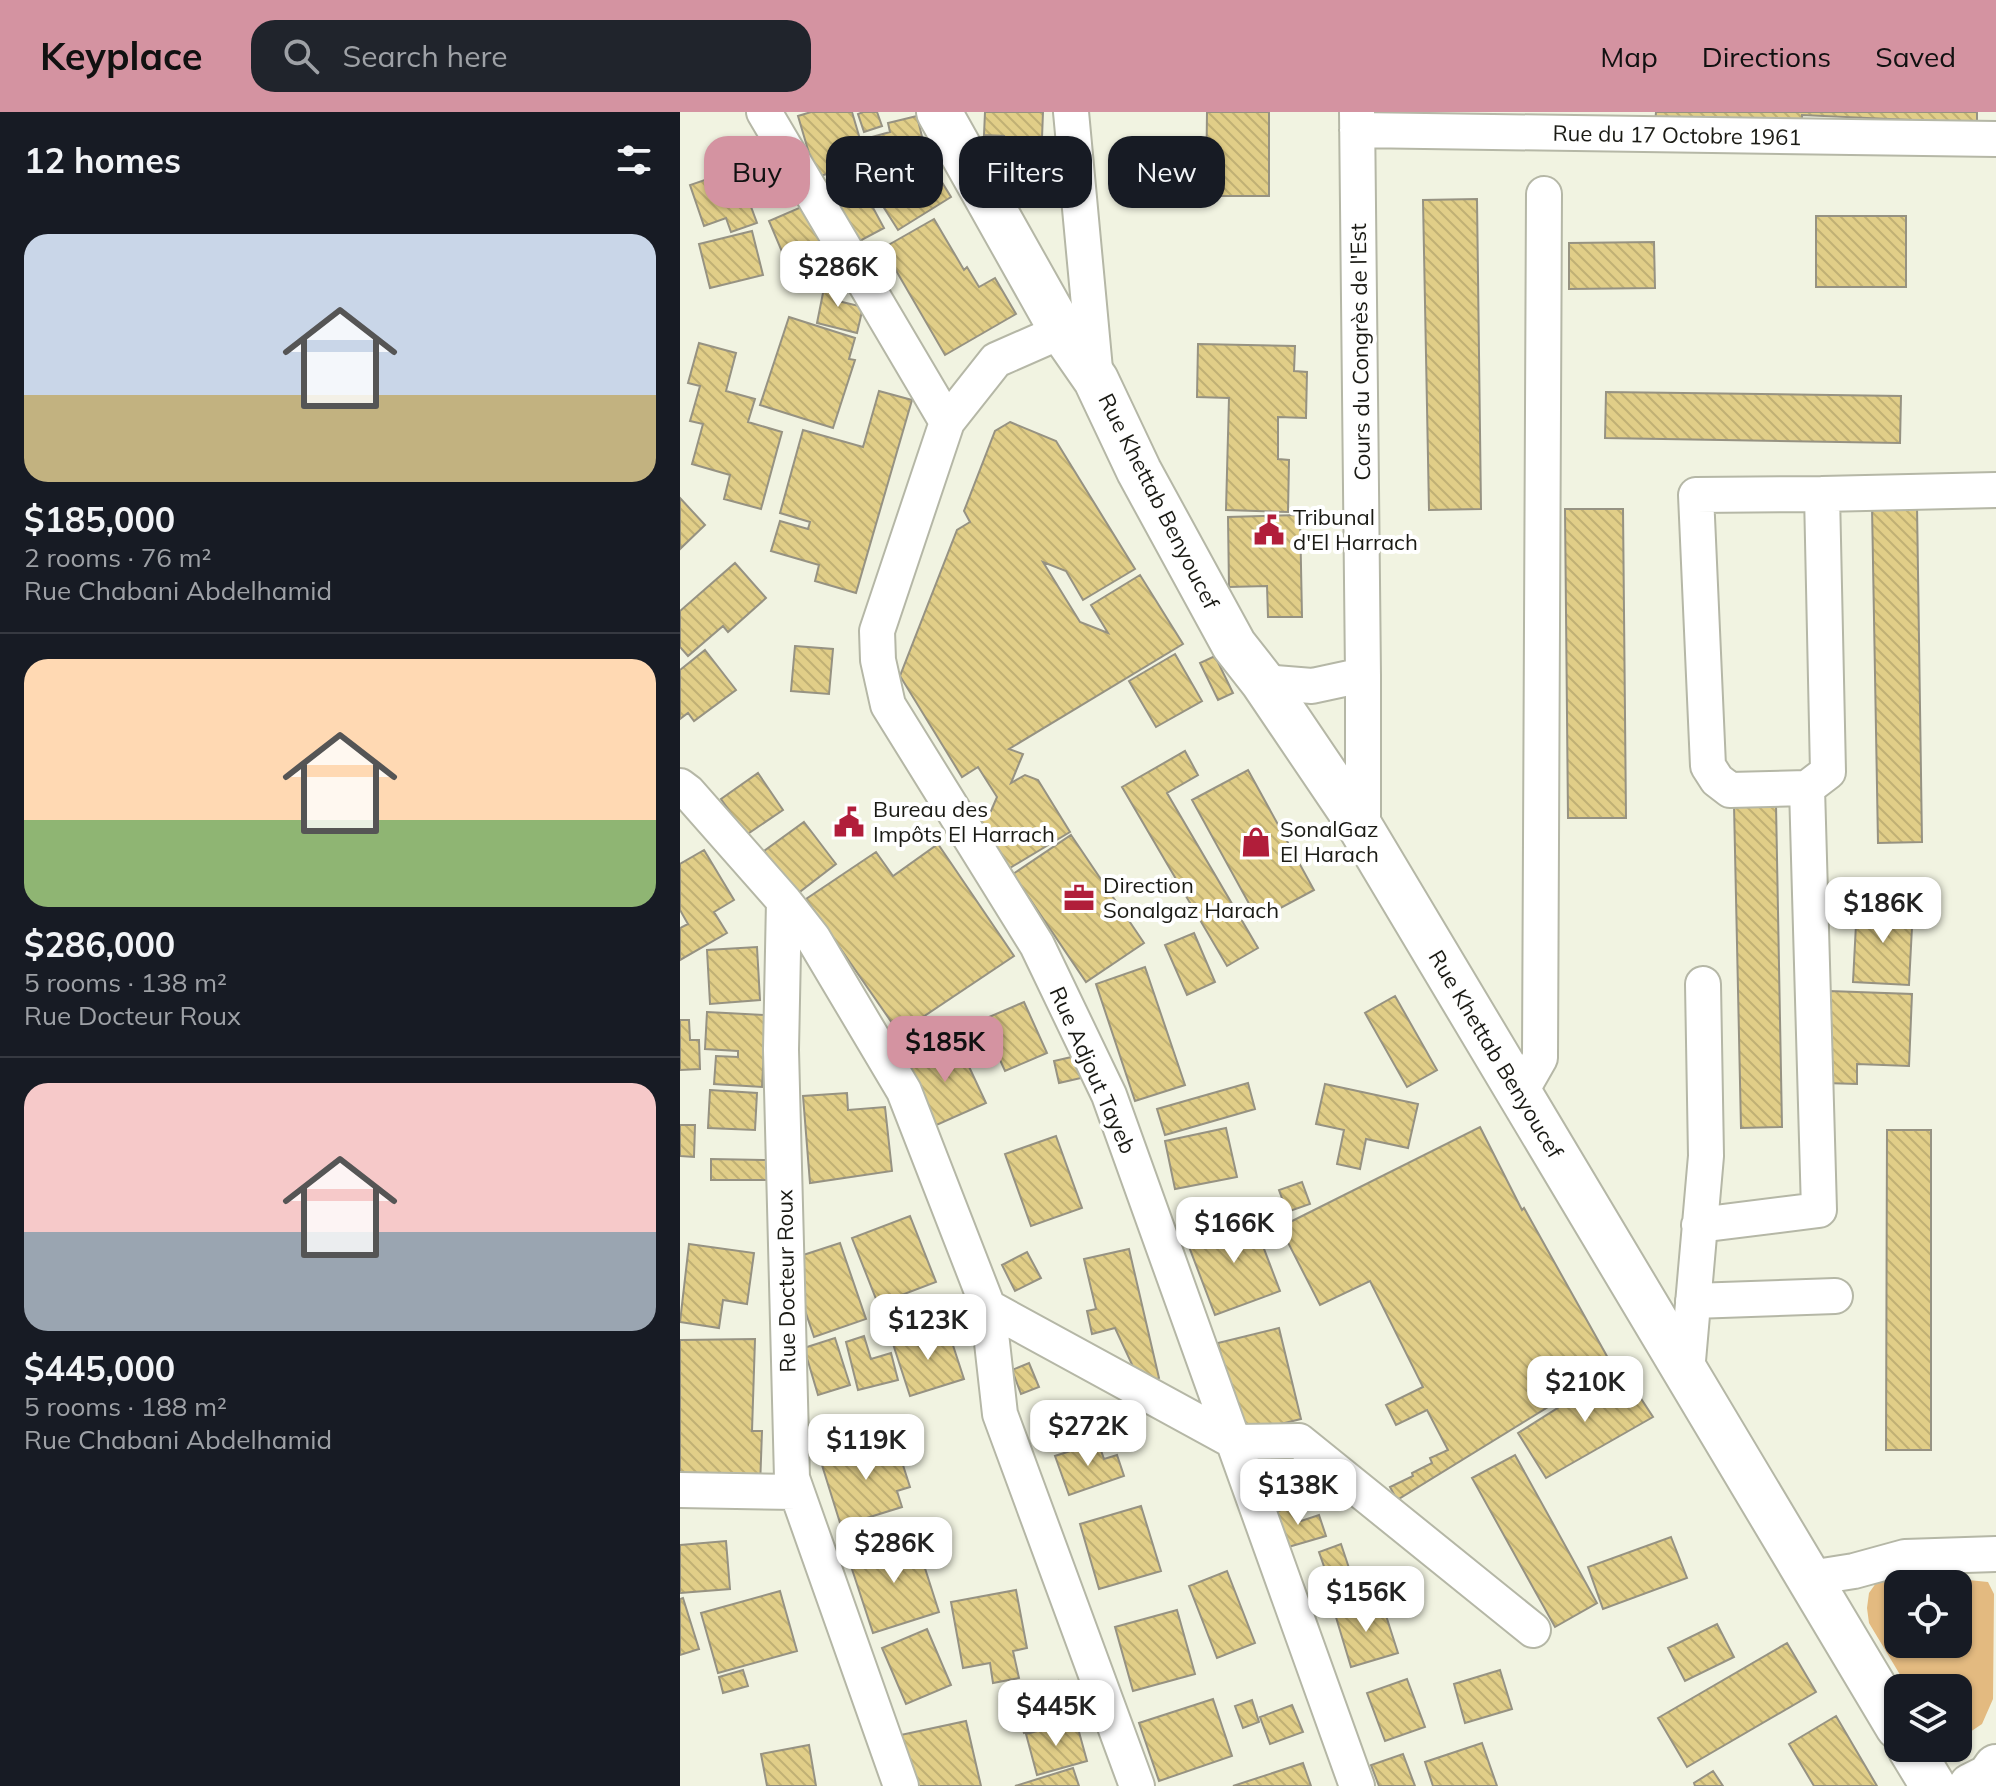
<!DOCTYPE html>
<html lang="en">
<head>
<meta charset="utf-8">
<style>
  body { margin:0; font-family:Mulish,sans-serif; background:#20242c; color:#f1f3f6; height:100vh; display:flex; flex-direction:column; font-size:30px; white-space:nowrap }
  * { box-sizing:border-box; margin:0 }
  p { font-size:26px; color:#9ea1a6 }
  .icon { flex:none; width:44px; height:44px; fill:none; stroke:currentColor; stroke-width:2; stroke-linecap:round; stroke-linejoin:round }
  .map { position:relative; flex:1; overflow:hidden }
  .drawer { display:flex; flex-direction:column; background:#171b24; width:680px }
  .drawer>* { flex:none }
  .guide { position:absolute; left:24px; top:24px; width:760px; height:72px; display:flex; gap:16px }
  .tools { position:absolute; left:1204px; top:1458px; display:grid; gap:16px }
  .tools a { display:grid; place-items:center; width:88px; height:88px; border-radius:16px; background:#171b24; box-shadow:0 2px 6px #0004; font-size:40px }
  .price { position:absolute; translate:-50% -68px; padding:0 18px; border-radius:16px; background:#fff; color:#222; font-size:26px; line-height:52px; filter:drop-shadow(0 2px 4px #0008) }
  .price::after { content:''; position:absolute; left:50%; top:48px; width:24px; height:18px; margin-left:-12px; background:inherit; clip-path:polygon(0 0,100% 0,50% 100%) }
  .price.on { background:#d493a1; color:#111 }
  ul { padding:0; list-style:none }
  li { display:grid; align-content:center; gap:16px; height:424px; padding:0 24px }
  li+li { border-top:2px solid #363941 }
  li span { display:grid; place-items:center; height:248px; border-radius:24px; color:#555 }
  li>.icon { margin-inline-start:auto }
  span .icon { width:144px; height:144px; fill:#fffc; stroke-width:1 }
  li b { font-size:34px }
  h2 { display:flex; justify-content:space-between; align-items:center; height:96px; padding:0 24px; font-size:34px }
  .tag { padding:0 28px; border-radius:24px; background:#171b24; box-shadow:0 2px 6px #0004; font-size:28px; line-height:72px }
  .tag.on { background:#d493a1; color:#111 }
  header { display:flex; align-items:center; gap:48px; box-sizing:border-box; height:112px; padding:0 40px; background:#d493a1; color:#111 }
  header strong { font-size:38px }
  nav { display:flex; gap:44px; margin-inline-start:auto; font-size:28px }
  .search { width:560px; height:72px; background:#20242c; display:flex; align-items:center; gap:20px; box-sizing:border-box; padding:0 28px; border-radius:24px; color:#9ea1a6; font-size:30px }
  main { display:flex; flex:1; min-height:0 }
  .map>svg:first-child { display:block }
</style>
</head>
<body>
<header>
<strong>Keyplace</strong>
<div class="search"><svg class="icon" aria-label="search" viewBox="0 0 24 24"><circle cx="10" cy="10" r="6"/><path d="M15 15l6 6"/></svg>Search here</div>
<nav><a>Map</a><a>Directions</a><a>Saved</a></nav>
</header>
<main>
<section class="drawer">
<h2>12 homes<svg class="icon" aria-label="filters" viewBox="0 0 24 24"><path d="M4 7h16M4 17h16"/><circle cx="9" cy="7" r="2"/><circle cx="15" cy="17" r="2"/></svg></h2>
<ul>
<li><span style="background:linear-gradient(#c9d6e8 65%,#c2b280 0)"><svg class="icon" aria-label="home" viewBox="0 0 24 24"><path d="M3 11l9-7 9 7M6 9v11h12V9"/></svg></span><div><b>$185,000</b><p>2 rooms · 76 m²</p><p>Rue Chabani Abdelhamid</p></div></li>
<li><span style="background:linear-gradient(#ffd9b3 65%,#8fb573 0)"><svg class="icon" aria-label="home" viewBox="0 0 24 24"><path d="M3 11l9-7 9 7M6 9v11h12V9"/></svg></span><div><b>$286,000</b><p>5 rooms · 138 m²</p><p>Rue Docteur Roux</p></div></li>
<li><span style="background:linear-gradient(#f6c9c9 60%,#9aa5b1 0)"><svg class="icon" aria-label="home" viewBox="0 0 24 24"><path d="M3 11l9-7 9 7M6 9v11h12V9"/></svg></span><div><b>$445,000</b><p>5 rooms · 188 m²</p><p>Rue Chabani Abdelhamid</p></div></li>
</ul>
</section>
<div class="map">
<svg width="1316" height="1674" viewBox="0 0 1316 1674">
  <defs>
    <pattern id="building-back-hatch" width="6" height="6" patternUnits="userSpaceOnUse" patternTransform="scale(2)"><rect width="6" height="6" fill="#e1ce88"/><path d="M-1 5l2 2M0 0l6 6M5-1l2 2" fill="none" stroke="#c0b074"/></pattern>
  </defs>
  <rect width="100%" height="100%" fill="#f1f3e1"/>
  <path fill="#e3ba80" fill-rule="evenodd" d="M1229 1462 1308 1470 1314 1482 1313 1587 1302 1612 1290 1620 1278 1624V1576H1228L1189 1511 1187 1496 1189 1481 1201 1464ZM1218 1472H1278V1532H1218Z"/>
  <path fill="url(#building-back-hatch)" stroke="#969282" stroke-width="2" d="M131 0H172L187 51 136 65 118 4Z
    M183 0H197L202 14 184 20 178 2Z
    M305 0H363L362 26H356V70H323L324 24 304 23Z
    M527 0H589V84H526Z
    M976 0H1297V11L1122 3V19L975 12Z
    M237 4 244 33 196 44 192 25 210 20 208 11Z
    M241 36 271 85 218 118 187 69Z
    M57 57 77 111 51 120 46 106 24 114 10 73Z
    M169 61 180 81 184 79 204 116 176 131 144 74Z
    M797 87 801 397 749 398 743 88Z
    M126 93 152 152 114 168 89 109Z
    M1136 104H1226V175H1136Z
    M254 107 284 158 287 155 299 175 315 166 336 202 265 243 203 136Z
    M72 119 83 163 30 176 19 132Z
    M974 130 975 176 889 177V131Z
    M146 166 162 169 158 189 183 195 177 221 137 211Z
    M109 205 175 226 169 247 175 248 153 316 80 293Z
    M19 231 56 241 46 279 75 287 68 310 102 320 81 397 44 387 50 363 12 352 23 312 10 309 20 274 8 271Z
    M518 232 615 234 614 259 627 260 626 306 598 305V347L609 348 608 400 546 398 549 286 517 285Z
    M199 279 232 288 176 481 135 469 139 453 91 439 100 409 128 417 130 410 100 401 123 318 183 335Z
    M926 280 1221 284 1220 331 925 326Z
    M330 310 376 329 455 457 403 488 386 459 363 450 400 510 428 521 411 493 460 463 503 532 329 637 343 642 331 671 345 663 358 668 390 720 325 759 294 709 311 699 317 685 298 655 282 665 220 564 277 418 290 410 284 399 315 319Z
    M0 386 25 413 0 437Z
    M1237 393 1242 730 1198 731 1192 394Z
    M885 397H943L946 706H888Z
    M620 403 622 505H588L587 474 549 475 548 405Z
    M55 451 86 486 48 520 43 514 8 544 0 535V499Z
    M115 534 153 537 149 582 111 579Z
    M25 538 56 578 14 609 8 601 0 607V558Z
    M495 542 522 589 476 615 449 569Z
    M535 544 553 581 538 588 520 551Z
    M505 639 518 663 487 681 578 836 547 854 442 675Z
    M568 658 634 778 578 808 512 688Z
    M78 661 103 698 66 723 41 687Z
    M1096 692 1102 1015 1061 1016 1054 693Z
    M124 710 156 752 117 782 84 739Z
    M391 723 464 831 406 870 333 762Z
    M258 732 334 844 219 921 126 787 196 740 213 764Z
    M24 738 54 788 34 800 47 821 0 848V816L8 812 0 798V752Z
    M1177 793 1233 796 1229 873 1173 870Z
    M514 821 535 870 507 883 485 833Z
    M77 835 80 888 30 892 27 838Z
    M465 855 505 973 455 989 416 872Z
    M1149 879 1232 882 1229 954 1177 952V972L1145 971Z
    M715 884 757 958 727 975 685 901Z
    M344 890 367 941 325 959 302 908Z
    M27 900 86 903 82 975 34 972 36 944 58 945V939L25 937Z
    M0 908H9L10 928H19L20 957 0 958Z
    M277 929 306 991 252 1015 224 953Z
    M396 944 401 966 379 971 374 949Z
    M568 971 575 997 485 1023 477 997Z
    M645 972 738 992 728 1036 686 1027 680 1057 657 1052 664 1018 636 1012Z
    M30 978 77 981 75 1018 28 1016Z
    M167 981 168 998 205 995 212 1059 130 1071 123 984Z
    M0 1013H15L14 1045 0 1044Z
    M800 1015 842 1098 844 1096 933 1255 717 1388 710 1375 733 1364 732 1361 752 1351 750 1346 768 1338 747 1298 716 1313 706 1293 743 1275 690 1169 640 1193 600 1115Z
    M546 1016 557 1065 495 1077 485 1029Z
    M1207 1018H1251V1338H1206Z
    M376 1024 402 1096 351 1114 325 1042Z
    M31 1047 87 1048V1068H31Z
    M622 1070 630 1092 607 1100 599 1078Z
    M570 1100 600 1179 535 1203 508 1132 533 1122 530 1116Z
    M230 1104 256 1170 198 1192 172 1126Z
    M160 1131 186 1207 134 1225 108 1148Z
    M9 1132 74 1141 67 1192 43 1188 39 1216 0 1210Z
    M449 1137 479 1266 462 1274 435 1216 412 1222 407 1199 416 1197 404 1147Z
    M347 1140 361 1166 335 1179 322 1153Z
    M267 1215 284 1267 230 1284 213 1232Z
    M599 1216 621 1307 560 1322 538 1231Z
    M184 1224 191 1247 211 1241 218 1268 178 1278 166 1230Z
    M155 1226 170 1273 138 1283 124 1236Z
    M75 1227 72 1319H82L80 1375 0 1372V1228Z
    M349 1251 359 1275 341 1282 332 1258Z
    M941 1256 973 1305 866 1366 838 1321Z
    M215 1328 230 1375 217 1379 222 1395 161 1414 141 1350Z
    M418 1330 424 1347 437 1343 444 1364 389 1383 375 1344Z
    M835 1343 917 1491 875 1515 792 1366Z
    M461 1394 481 1459 419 1477 400 1412Z
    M616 1394 621 1409 639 1403 646 1424 605 1436 594 1400Z
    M235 1425 259 1500 193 1521 168 1445Z
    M991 1425 1007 1466 923 1497 908 1455Z
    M46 1429 50 1477 0 1481V1433Z
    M661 1432 669 1456 647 1463 639 1440Z
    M547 1459 575 1531 537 1546 509 1474Z
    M336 1478 347 1536 333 1539 339 1566 313 1571 310 1551 283 1556 271 1490Z
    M100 1479 117 1539 38 1561 21 1501Z
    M3 1486 19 1537 0 1543V1487Z
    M701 1488 718 1541 671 1555 655 1502Z
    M497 1498 515 1562 453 1579 435 1515Z
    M1037 1512 1054 1545 1005 1569 988 1536Z
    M247 1517 271 1573 226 1592 202 1536Z
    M1107 1531 1136 1580 1007 1655 978 1606Z
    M63 1558 68 1574 43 1581 39 1565Z
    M820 1558 832 1597 785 1611 774 1572Z
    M727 1567 745 1615 705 1629 687 1581Z
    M378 1569 390 1605 344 1621 331 1586Z
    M533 1587 552 1644 479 1669 459 1611Z
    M572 1588 579 1610 563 1616 555 1594Z
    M612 1593 623 1620 590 1632 580 1605Z
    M1156 1604 1197 1674H1134L1109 1632Z
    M286 1609 301 1674H228L216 1624Z
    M396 1609 407 1649 357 1663 346 1622Z
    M802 1631 817 1674H753L745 1650Z
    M129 1633 136 1674H87L81 1642Z
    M723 1642 735 1674H699L691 1653Z
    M623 1651 631 1674H553Z
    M393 1656 399 1674H335Z
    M1033 1659 1043 1674H1015L1014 1671Z"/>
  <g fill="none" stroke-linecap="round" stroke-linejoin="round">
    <g stroke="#b5b7a6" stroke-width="38">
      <path id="minor" d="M84 0 267 310
        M391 0 416 268
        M677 0 683 563V720
        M677 18 1316 27
        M382 219 316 248 267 310 197 519 198 548 208 593 357 833 429 983 677 1674
        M1142 382 1148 660 1127 676 1050 678 1037 668 1028 654 1016 383Z
        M1142 382 1316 378
        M583 570 632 574 683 563
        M0 674 8 680 104 789 133 826 224 979 308 1195 320 1302 457 1674
        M104 789 101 938 112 1366 221 1674
        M840 981 860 946 864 82
        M1019 1113 1139 1098 1127 676
        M1013 1189 1155 1184
        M308 1195 555 1330 619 1329 853 1518
        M1007 1260 1026 1044 1023 872
        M0 1378 116 1380
        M1130 1466 1174 1459 1225 1445 1316 1442"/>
    </g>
    <g stroke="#b5b7a6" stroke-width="48">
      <path id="secondary" d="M259 0 382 219 416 268 459 359 554 533 583 570 675 706 1218 1615
        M1230 1636 1253 1674
        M1291 1674 1309 1665 1316 1655"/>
    </g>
    <use href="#minor" stroke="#fff" stroke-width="34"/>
    <use href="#secondary" stroke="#fff" stroke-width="44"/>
  </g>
  <defs>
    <g id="civic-bare" transform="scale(2.4)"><path d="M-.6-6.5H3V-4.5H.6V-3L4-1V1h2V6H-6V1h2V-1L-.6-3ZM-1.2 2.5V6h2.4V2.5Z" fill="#b11e3a" stroke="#fff" stroke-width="2.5" paint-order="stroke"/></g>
    <g id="shop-bare" transform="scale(2.4)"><path d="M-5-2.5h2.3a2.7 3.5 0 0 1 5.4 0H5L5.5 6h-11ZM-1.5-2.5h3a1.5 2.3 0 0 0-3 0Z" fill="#b11e3a" stroke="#fff" stroke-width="2.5" paint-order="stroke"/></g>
    <g id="office-bare" transform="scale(2.4)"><path d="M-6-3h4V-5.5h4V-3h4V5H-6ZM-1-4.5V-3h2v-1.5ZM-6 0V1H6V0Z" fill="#b11e3a" stroke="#fff" stroke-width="2.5" paint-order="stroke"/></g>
  </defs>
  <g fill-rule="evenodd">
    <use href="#civic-bare" x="589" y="418"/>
    <use href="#civic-bare" x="169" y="710"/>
    <use href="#shop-bare" x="576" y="730"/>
    <use href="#office-bare" x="399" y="786"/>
  </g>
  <g text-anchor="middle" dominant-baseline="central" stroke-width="8" stroke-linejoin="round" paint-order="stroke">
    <g font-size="22" fill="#1b1b15" stroke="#fff">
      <text transform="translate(997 23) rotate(1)">Rue du 17 Octobre 1961</text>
      <text transform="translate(680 240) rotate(-91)">Cours du Congrès de l'Est</text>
      <text transform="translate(479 389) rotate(63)">Rue Khettab Benyoucef</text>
      <text transform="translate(816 942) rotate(59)">Rue Khettab Benyoucef</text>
      <text transform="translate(413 958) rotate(66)">Rue Adjout Tayeb</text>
      <text transform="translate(106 1169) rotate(-91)">Rue Docteur Roux</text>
    </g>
    <g font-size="22" fill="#1b1b15" stroke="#fff" text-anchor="start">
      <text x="613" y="405">Tribunal<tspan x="613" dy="25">d'El Harrach</tspan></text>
      <text x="193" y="697">Bureau des<tspan x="193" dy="25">Impôts El Harrach</tspan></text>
      <text x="600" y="717">SonalGaz<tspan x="600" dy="25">El Harach</tspan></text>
      <text x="423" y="773">Direction<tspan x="423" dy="25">Sonalgaz Harach</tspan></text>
    </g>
  </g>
</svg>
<div class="tools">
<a><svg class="icon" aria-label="locate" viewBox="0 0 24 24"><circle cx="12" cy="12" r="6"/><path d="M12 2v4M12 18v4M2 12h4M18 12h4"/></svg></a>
<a><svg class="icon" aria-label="layers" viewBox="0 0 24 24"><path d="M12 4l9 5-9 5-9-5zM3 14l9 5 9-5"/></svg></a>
</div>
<b class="price" style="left:158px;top:197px">$286K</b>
<b class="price" style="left:1203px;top:833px">$186K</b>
<b class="price on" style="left:265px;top:972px">$185K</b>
<b class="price" style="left:554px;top:1153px">$166K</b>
<b class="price" style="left:248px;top:1250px">$123K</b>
<b class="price" style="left:905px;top:1312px">$210K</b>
<b class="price" style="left:408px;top:1356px">$272K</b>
<b class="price" style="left:186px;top:1370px">$119K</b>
<b class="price" style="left:618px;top:1415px">$138K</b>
<b class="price" style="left:214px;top:1473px">$286K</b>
<b class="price" style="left:686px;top:1522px">$156K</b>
<b class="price" style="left:376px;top:1636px">$445K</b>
<div class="guide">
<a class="tag on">Buy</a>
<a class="tag">Rent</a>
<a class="tag">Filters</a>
<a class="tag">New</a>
</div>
</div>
</main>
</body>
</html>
